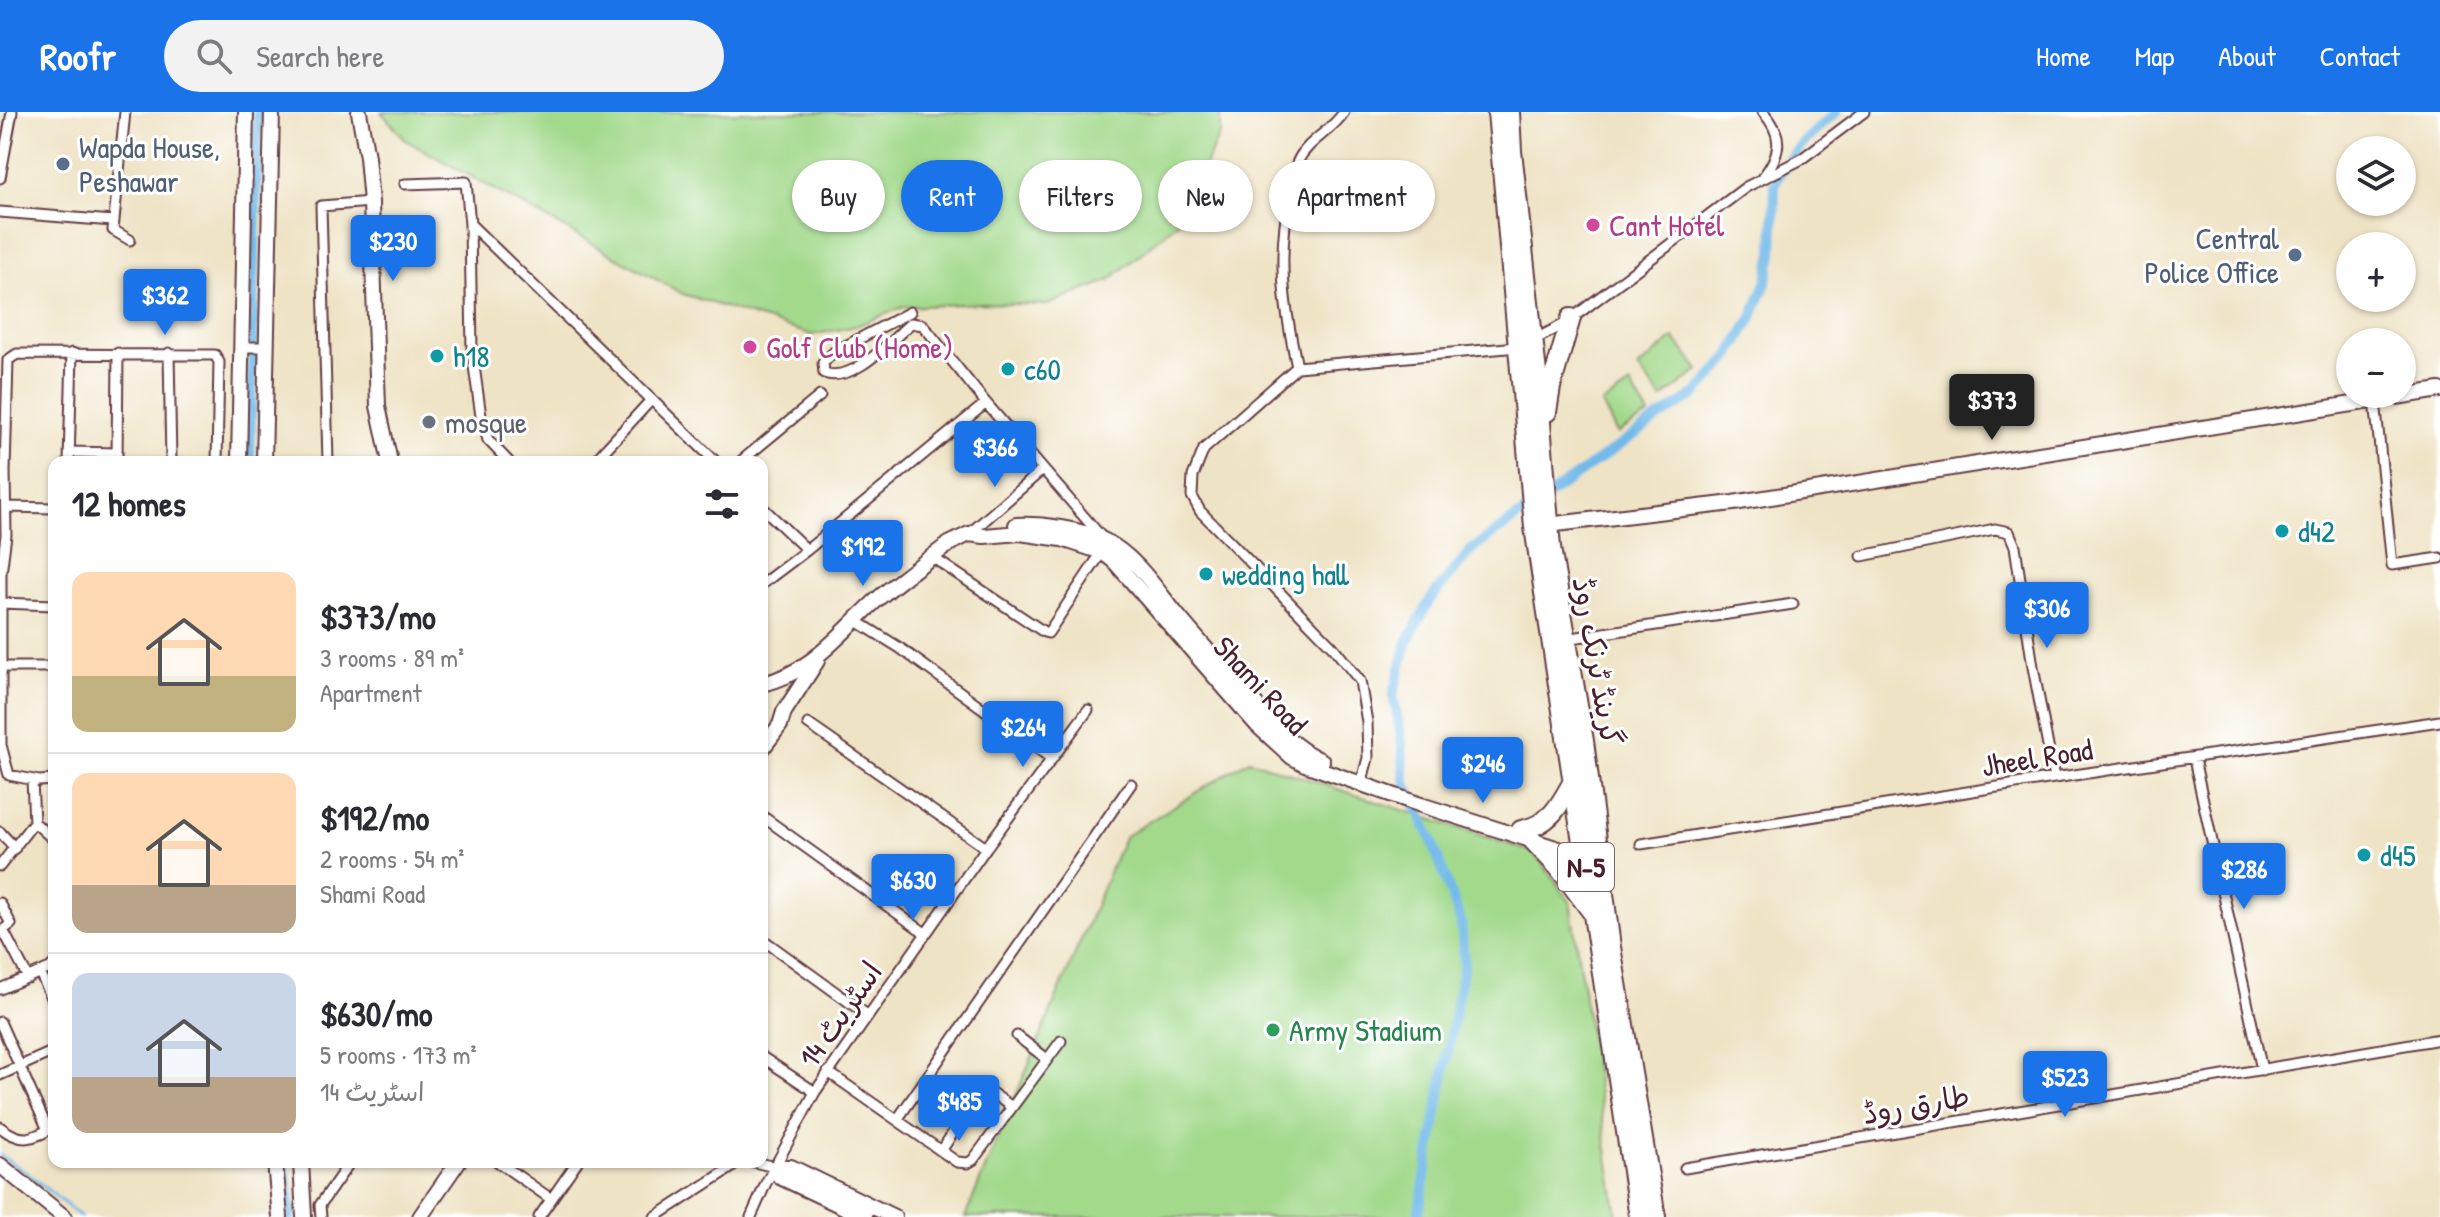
<!DOCTYPE html>
<html lang="en">
<head>
<meta charset="utf-8">
<style>
  body { margin:0; font-family:"Patrick Hand","Playpen Sans Arabic",sans-serif; background:#f2f2f3; color:#2b2b33; height:100vh; display:flex; flex-direction:column; font-size:30px; white-space:nowrap }
  * { box-sizing:border-box; margin:0 }
  p { font-size:26px; color:#7c7c81 }
  .icon { flex:none; width:44px; height:44px; fill:none; stroke:currentColor; stroke-width:2; stroke-linecap:round; stroke-linejoin:round }
  .map { position:relative; flex:1; overflow:hidden }
  .panel { position:absolute; left:48px; top:344px; width:720px; height:712px; display:flex; flex-direction:column; background:#fff; border-radius:16px; box-shadow:0 2px 6px #0004 }
  .panel>* { flex:none }
  .guide { position:absolute; left:792px; top:48px; width:760px; height:72px; display:flex; gap:16px }
  .tools { position:absolute; left:2336px; top:24px; display:grid; gap:16px }
  .tools a { display:grid; place-items:center; width:80px; height:80px; border-radius:50%; background:#fff; box-shadow:0 2px 6px #0004; font-size:40px }
  .price { position:absolute; translate:-50% -68px; padding:0 18px; border-radius:8px; background:#1a73e8; color:#fff; font-size:26px; line-height:52px; filter:drop-shadow(0 2px 4px #0008) }
  .price::after { content:''; position:absolute; left:50%; top:48px; width:24px; height:18px; margin-left:-12px; background:inherit; clip-path:polygon(0 0,100% 0,50% 100%) }
  .price.selected { background:#222; color:#fff }
  ul { padding:0; list-style:none }
  li { display:flex; align-items:center; gap:24px; height:200px; padding:0 24px }
  li+li { border-top:2px solid #e1e1e2 }
  li span { display:grid; place-items:center; flex:none; width:224px; height:160px; border-radius:16px; color:#555 }
  li>.icon { margin-inline-start:auto }
  span .icon { width:96px; height:96px; fill:#fffc; stroke-width:1 }
  li b { font-size:34px }
  h2 { display:flex; justify-content:space-between; align-items:center; height:96px; padding:0 24px; font-size:34px }
  .tag { padding:0 28px; border-radius:36px; background:#fff; box-shadow:0 2px 6px #0004; font-size:28px; line-height:72px }
  .tag.selected { background:#1a73e8; color:#fff }
  header { display:flex; align-items:center; gap:48px; box-sizing:border-box; height:112px; padding:0 40px; background:#1a73e8; color:#fff }
  header strong { font-size:38px }
  nav { display:flex; gap:44px; margin-inline-start:auto; font-size:28px }
  .search { width:560px; height:72px; background:#f2f2f3; display:flex; align-items:center; gap:20px; box-sizing:border-box; padding:0 28px; border-radius:44px; color:#7c7c81; font-size:30px }
  .map>svg:first-child { display:block }
</style>
</head>
<body>
<header>
<strong>Roofr</strong>
<div class="search"><svg class="icon" aria-label="search" viewBox="0 0 24 24"><circle cx="10" cy="10" r="6"/><path d="M15 15l6 6"/></svg>Search here</div>
<nav><a>Home</a><a>Map</a><a>About</a><a>Contact</a></nav>
</header>
<div class="map">
<svg width="2440" height="1105" viewBox="0 0 2440 1105">
  <rect width="100%" height="100%" fill="#fff"/>
  <filter id="ink" filterUnits="userSpaceOnUse"><feTurbulence type="fractalNoise" baseFrequency=".0125" numOctaves="2"/><feDisplacementMap in="SourceGraphic" scale="16" xChannelSelector="R" yChannelSelector="G"/><feConvolveMatrix kernelMatrix="1 2 1 2 8 2 1 2 1" color-interpolation-filters="sRGB"/></filter>
  <filter id="wash" filterUnits="userSpaceOnUse"><feTurbulence type="fractalNoise" baseFrequency=".006" numOctaves="4" result="noise"/><feDisplacementMap in="SourceGraphic" scale="32" xChannelSelector="R" yChannelSelector="G"/><feGaussianBlur stdDeviation="1.8" result="paint"/><feColorMatrix in="noise" values="0 0 0 0 0 0 0 0 0 0 0 0 0 0 0 0 0 1.4 0 .05"/><feComposite in="paint" operator="in"/></filter>
  <g filter="url(#wash)">
    <rect width="100%" height="100%" fill="#efe3c5"/>
    <path fill="#a2d98b" stroke="#767c5b" stroke-width="2" d="M381 0H1220V21L1179 109 1109 169 1047 193 982 191 903 195 856 214 812 223 683 182 407 29Z
      M1674 226 1699 258 1662 287 1638 256Z
      M1630 273 1649 303 1617 322 1602 292Z
      M1249 648 1535 741 1570 790 1617 1105H965L1124 725Z"/>
    <g fill="none" stroke-linecap="round" stroke-linejoin="round">
      <path stroke="#72baea" stroke-width="3" d="M0 1043 28 1062 81 1105"/>
      <path stroke="#72baea" stroke-width="10" d="M250 350 258 0
        M1546 385 1654 309 1696 282 1728 247 1752 205 1766 171 1773 142 1775 72C1788 41 1812 22 1837 0
        M283 1050 288 1074 290 1105
        M1418 1105 1464 851 1461 810 1432 729 1405 669 1401 623 1393 583 1407 531 1430 488 1471 438 1533 394"/>
    </g>
  </g>
  <g filter="url(#ink)">
    <g fill="none" stroke-linecap="round" stroke-linejoin="round">
      <g stroke="#633c42" stroke-width="13">
        <path id="street" d="M125 0 113 118 130 128
          M1763 0C1784 23 1781 41 1764 64
          M0 66 12 0
          M405 72 466 70 470 112 472 240 481 304 488 328 509 350
          M0 100 113 109
          M470 112 716 350
          M910 200 834 240 823 251 824 261C853 272 890 229 911 211L923 213 986 291 1105 429 1102 440 1048 521 1044 520 932 445
          M1532 229 1563 213 1746 75 1800 48 1864 0
          M242 235H266
          M169 241 171 350
          M1297 255C1284 194 1276 142 1291 79 1293 70 1294 58 1298 49 1307 29 1332 19 1344 0
          M2375 288 2392 453 2440 446
          M69 340 117 341
          M69 350 72 241
          M117 350 118 241
          M328 350 321 94 371 90
          M594 350 651 288
          M740 350 820 284
          M6 395 54 396
          M762 395 807 438 986 291
          M969 422 1043 357
          M1862 444 1995 417 2009 420 2015 434 2033 555 2054 666
          M762 472 807 438
          M1 491 54 493
          M855 508 900 536 1052 647
          M1565 527 1793 492
          M1 555H54
          M808 612 986 736
          M2194 647 2262 958
          M32 668 34 710 54 728
          M54 668 39 669 9 663 1 633V462L6 423 5 359 8 248 17 242 215 243 219 250 217 350
          M1361 672 1368 646 1367 610 1360 569 1333 535 1200 399 1192 384 1193 364 1204 337 1297 255 1518 235
          M762 704 925 821
          M0 720 15 736
          M1641 732 2054 666 2440 609
          M0 754 34 710
          M0 791 11 812 3 818 28 866
          M762 827 867 903
          M40 861 54 890
          M0 877 50 856 54 852
          M0 910 48 1018
          M1017 924 1047 947
          M762 945 815 980
          M828 960 957 1050 968 1051 973 1048 1061 929
          M0 963 54 939
          M986 977 1012 995
          M897 1008 1131 672
          M0 1015C22 1032 32 1027 54 1015
          M941 1039 972 992
          M498 1050 551 1087
          M754 1050 775 1055
          M1685 1056 2440 927
          M321 1105 320 1093 350 1050
          M539 1105 577 1050
          M655 1105 731 1056 737 1050
          M751 1105 766 1071 815 980 986 736 1088 598"/>
      </g>
      <g stroke="#633c42" stroke-width="18">
        <path id="secondary" d="M359 0 367 45 371 90 378 294 390 350
          M239 350 246 0
          M264 350 272 0
          M1016 413C1042 412 1082 417 1105 429 1135 444 1156 477 1177 503 1202 533 1227 561 1253 590 1274 613 1293 636 1322 649
          M1539 414 1733 391 2440 278
          M762 572C813 561 843 517 880 485 902 466 926 449 949 432L969 422 984 424 1020 421 1062 427 1102 440 1114 449 1257 613 1292 645 1305 652 1421 693 1584 745H1592
          M762 637 780 613 784 600 817 549
          M275 1050 280 1105
          M301 1050 304 1105
          M0 1053 64 1105
          M775 1055H791L894 1105
          M775 1055 780 1065 865 1105
          M420 1105 458 1050"/>
      </g>
      <g stroke="#633c42" stroke-width="22">
        <path id="highway" d="M1497 0 1534 415 1639 1105
          M1510 0 1512 39 1537 261 1551 436 1584 629 1611 835 1656 1105
          M1547 300 1551 275 1571 206
          M1521 718C1550 713 1560 693 1573 669
          M1533 729 1558 755 1591 799"/>
      </g>
      <use href="#street" stroke="#fff" stroke-width="9"/>
      <use href="#secondary" stroke="#fff" stroke-width="14"/>
      <use href="#highway" stroke="#fff" stroke-width="18"/>
    </g>
  </g>
  <g fill="#5c6f8a" stroke="#fff" stroke-width="3">
    <circle cx="63" cy="52" r="8"/>
    <circle cx="2295" cy="143" r="8"/>
  </g>
  <g fill="#d1479c" stroke="#fff" stroke-width="3">
    <circle cx="1593" cy="113" r="8"/>
    <circle cx="750" cy="235" r="8"/>
  </g>
  <g fill="#0f9aa8" stroke="#fff" stroke-width="3">
    <circle cx="437" cy="244" r="8"/>
    <circle cx="1008" cy="257" r="8"/>
    <circle cx="2282" cy="419" r="8"/>
    <circle cx="1206" cy="462" r="8"/>
    <circle cx="2364" cy="743" r="8"/>
  </g>
  <circle fill="#6b7280" stroke="#fff" stroke-width="3" cx="429" cy="310" r="8"/>
  <circle fill="#2e9e5b" stroke="#fff" stroke-width="3" cx="1273" cy="918" r="8"/>
  <g text-anchor="middle" dominant-baseline="central" stroke-width="6" stroke-linejoin="round" paint-order="stroke">
    <rect fill="#fff" stroke="#80626b" stroke-width="2" x="1558" y="731" width="56" height="48" rx="6"/>
    <g font-size="28" font-weight="bold" fill="#4a1f2b">
      <text x="1586" y="755">N-5</text>
    </g>
    <g font-size="30" fill="#4e5e75" stroke="#fff" text-anchor="start">
      <text x="79" y="35">Wapda House,<tspan x="79" dy="34">Peshawar</tspan></text>
      <text x="2279" y="126" text-anchor="end">Central<tspan x="2279" dy="34">Police Office</tspan></text>
    </g>
    <g font-size="30" fill="#b23c85" stroke="#fff" text-anchor="start">
      <text x="1609" y="113">Cant Hotel</text>
      <text x="766" y="235">Golf Club (Home)</text>
    </g>
    <g font-size="30" fill="#0d838f" stroke="#fff" text-anchor="start">
      <text x="453" y="244">h18</text>
      <text x="1024" y="257">c60</text>
      <text x="2298" y="419">d42</text>
      <text x="1222" y="462">wedding hall</text>
      <text x="2380" y="743">d45</text>
    </g>
    <g font-size="30" fill="#5b616d" stroke="#fff" text-anchor="start">
      <text x="445" y="310">mosque</text>
    </g>
    <g font-size="30" fill="#4a1f2b" stroke="#fff">
      <text transform="translate(1598 549) rotate(80)">گرینڈ ٹرنک روڈ</text>
      <text transform="translate(1261 573) rotate(47)">Shami Road</text>
      <text transform="translate(2037 645) rotate(-9)">Jheel Road</text>
      <text transform="translate(840 902) rotate(-55)">اسٹریٹ 14</text>
      <text transform="translate(1916 992) rotate(-10)">طارق روڈ</text>
    </g>
    <g font-size="30" fill="#27864d" stroke="#fff" text-anchor="start">
      <text x="1289" y="918">Army Stadium</text>
    </g>
  </g>
</svg>
<div class="tools">
<a><svg class="icon" aria-label="layers" viewBox="0 0 24 24"><path d="M12 4l9 5-9 5-9-5zM3 14l9 5 9-5"/></svg></a>
<a>+</a>
<a>−</a>
</div>
<b class="price" style="left:393px;top:171px">$230</b>
<b class="price" style="left:165px;top:225px">$362</b>
<b class="price selected" style="left:1992px;top:330px">$373</b>
<b class="price" style="left:995px;top:377px">$366</b>
<b class="price" style="left:863px;top:476px">$192</b>
<b class="price" style="left:2047px;top:538px">$306</b>
<b class="price" style="left:1023px;top:657px">$264</b>
<b class="price" style="left:1483px;top:693px">$246</b>
<b class="price" style="left:2244px;top:799px">$286</b>
<b class="price" style="left:913px;top:810px">$630</b>
<b class="price" style="left:2065px;top:1007px">$523</b>
<b class="price" style="left:959px;top:1031px">$485</b>
<div class="guide">
<a class="tag">Buy</a>
<a class="tag selected">Rent</a>
<a class="tag">Filters</a>
<a class="tag">New</a>
<a class="tag">Apartment</a>
</div>
<section class="panel">
<h2>12 homes<svg class="icon" aria-label="filters" viewBox="0 0 24 24"><path d="M4 7h16M4 17h16"/><circle cx="9" cy="7" r="2"/><circle cx="15" cy="17" r="2"/></svg></h2>
<ul>
<li><span style="background:linear-gradient(#ffd9b3 65%,#c2b280 0)"><svg class="icon" aria-label="home" viewBox="0 0 24 24"><path d="M3 11l9-7 9 7M6 9v11h12V9"/></svg></span><div><b>$373/mo</b><p>3 rooms · 89 m²</p><p>Apartment</p></div></li>
<li><span style="background:linear-gradient(#ffd9b3 70%,#b9a48a 0)"><svg class="icon" aria-label="home" viewBox="0 0 24 24"><path d="M3 11l9-7 9 7M6 9v11h12V9"/></svg></span><div><b>$192/mo</b><p>2 rooms · 54 m²</p><p>Shami Road</p></div></li>
<li><span style="background:linear-gradient(#c9d6e8 65%,#b9a48a 0)"><svg class="icon" aria-label="home" viewBox="0 0 24 24"><path d="M3 11l9-7 9 7M6 9v11h12V9"/></svg></span><div><b>$630/mo</b><p>5 rooms · 173 m²</p><p>اسٹریٹ 14</p></div></li>
</ul>
</section>
</div>
</body>
</html>
